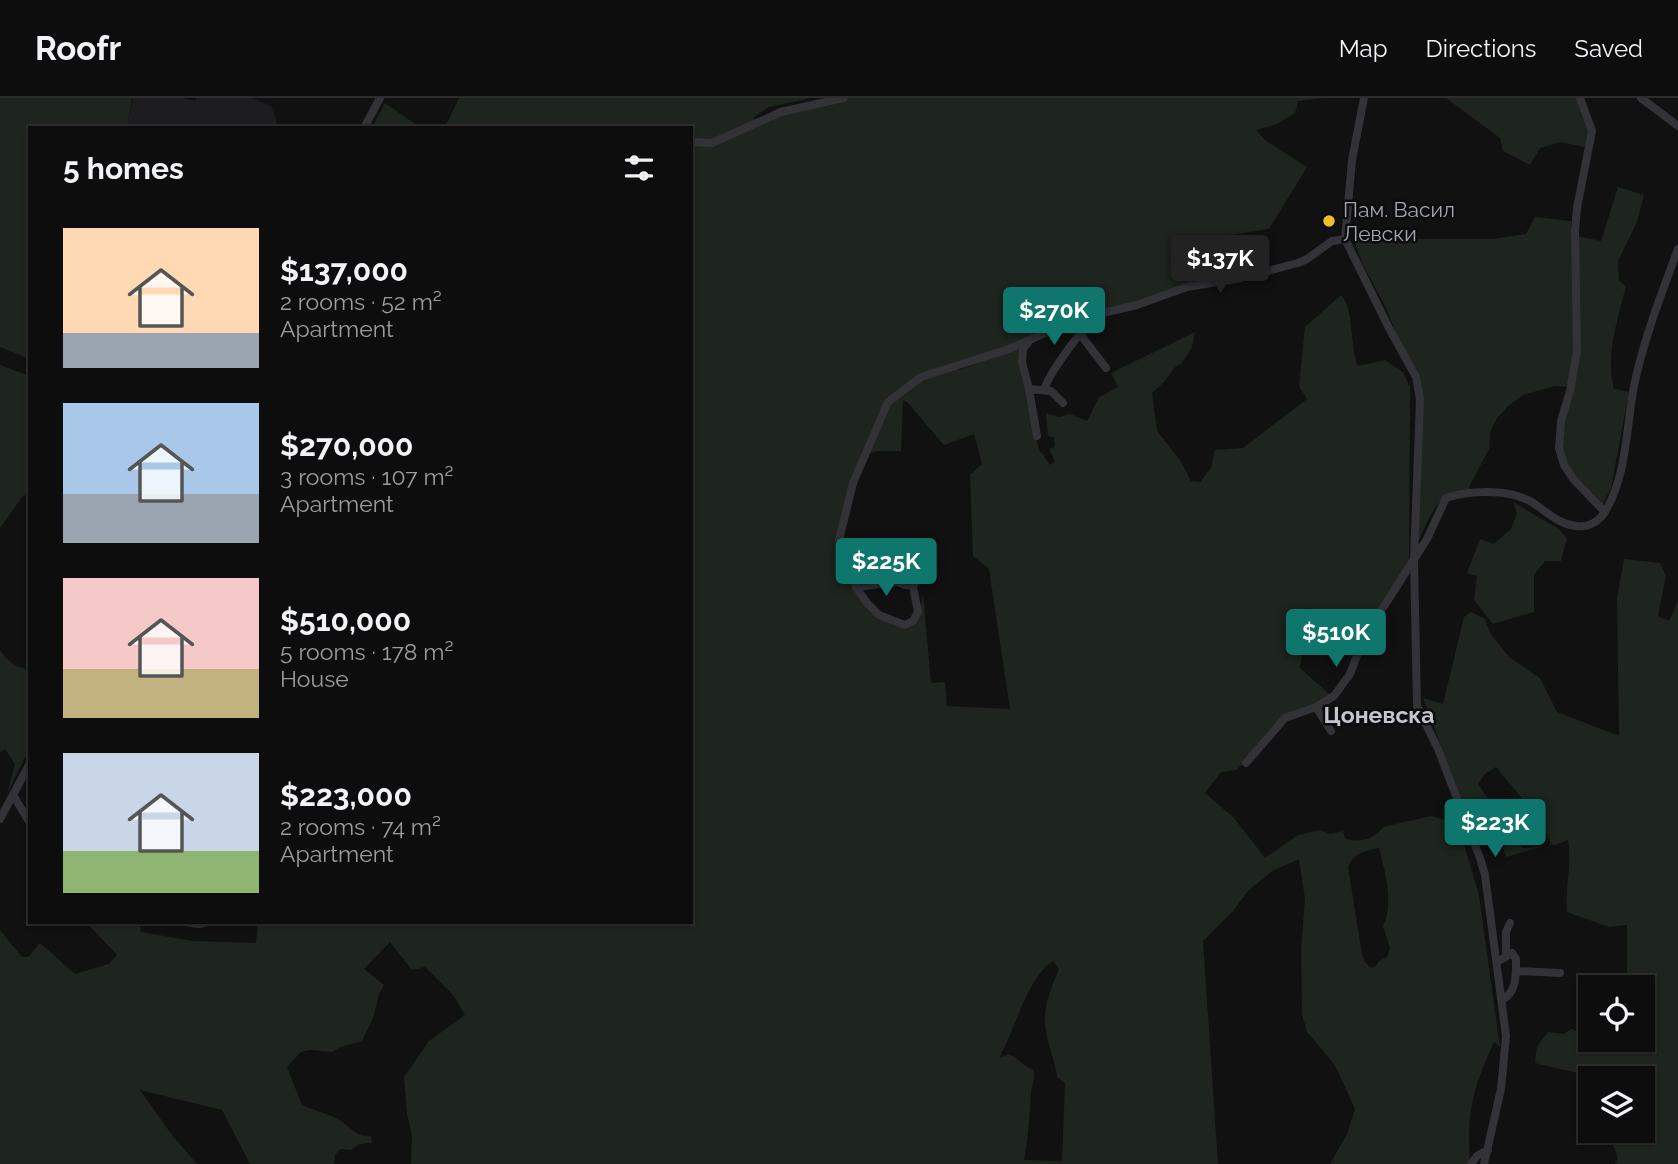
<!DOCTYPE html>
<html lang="en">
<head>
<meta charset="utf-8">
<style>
  body { margin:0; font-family:Raleway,sans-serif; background:#161617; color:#f1f3f6; height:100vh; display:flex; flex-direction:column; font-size:26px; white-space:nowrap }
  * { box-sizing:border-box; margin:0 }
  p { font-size:23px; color:#9a9c9e }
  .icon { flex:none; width:38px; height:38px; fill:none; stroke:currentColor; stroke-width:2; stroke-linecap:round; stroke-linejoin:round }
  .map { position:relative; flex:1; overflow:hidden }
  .details { position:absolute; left:28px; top:28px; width:665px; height:798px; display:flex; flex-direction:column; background:#0d0d0e; border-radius:0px; box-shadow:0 2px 5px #0004,0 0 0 2px #2d2d2e }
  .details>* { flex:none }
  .tools { position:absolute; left:1578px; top:877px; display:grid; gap:14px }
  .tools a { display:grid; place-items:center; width:77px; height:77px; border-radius:0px; background:#0d0d0e; box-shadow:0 2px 5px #0004,0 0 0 2px #2d2d2e; font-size:35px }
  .price { position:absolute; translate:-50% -60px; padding:0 16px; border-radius:7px; background:#0f766e; color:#fff; font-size:23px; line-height:46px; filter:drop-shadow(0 2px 4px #0008) }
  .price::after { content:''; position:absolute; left:50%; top:42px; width:21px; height:16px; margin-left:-10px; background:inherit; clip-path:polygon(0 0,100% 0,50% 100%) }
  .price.current { background:#222; color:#fff }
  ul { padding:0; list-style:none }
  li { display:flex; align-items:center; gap:21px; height:175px; padding:0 35px }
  li span { display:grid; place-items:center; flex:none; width:196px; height:140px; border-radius:0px; color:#555 }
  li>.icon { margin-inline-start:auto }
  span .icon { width:84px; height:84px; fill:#fffc; stroke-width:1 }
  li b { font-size:30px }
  h2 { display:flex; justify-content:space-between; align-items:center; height:84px; padding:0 35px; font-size:30px }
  header { display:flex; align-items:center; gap:42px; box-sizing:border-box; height:98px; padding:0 35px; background:#0d0d0e; border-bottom:2px solid #2d2d2e }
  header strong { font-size:33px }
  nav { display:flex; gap:38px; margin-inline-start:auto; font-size:24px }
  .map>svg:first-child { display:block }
</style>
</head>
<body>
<header>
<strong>Roofr</strong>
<nav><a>Map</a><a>Directions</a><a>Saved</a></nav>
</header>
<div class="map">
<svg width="1678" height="1066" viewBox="0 0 1678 1066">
  <rect width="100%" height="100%" fill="#111112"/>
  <path fill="#1d1d1f" d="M133 0H183L195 3 197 0H252L271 8 277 25 274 30H127Z"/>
  <path fill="#1d251e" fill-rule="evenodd" d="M0 0H132L127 30H30V261L0 249Z
    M459 0H811L769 9 754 19V23L779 10 829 0H1324L1298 3 1295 15 1277 26 1256 32 1266 43 1307 69 1269 131 1206 141 1214 182 1087 218 955 270 959 272 1023 248 1035 338 1040 354 1042 355 1050 367 1055 363 1049 351 1055 349 1054 339 1048 338 1046 315 1059 319 1070 316 1087 323 1099 299 1118 289 1111 275 1195 234 1192 249 1182 265 1174 270 1165 283 1152 295 1157 333 1180 362 1191 383 1200 384 1211 370 1215 352 1243 350 1307 301 1299 288 1305 229 1341 197C1355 212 1349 248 1358 268L1385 262 1403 274 1410 289 1409 466 1358 547C1345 538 1336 525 1322 518L1303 551 1300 570 1330 597 1326 602 1290 615 1250 660 1236 672 1221 674 1205 695 1234 720 1265 760 1298 737 1320 732 1330 736 1343 733 1345 740C1358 746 1375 741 1383 729L1431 718 1458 726 1479 797 1500 949 1494 944C1472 992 1467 1013 1470 1066H1330L1347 1036 1355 1011 1335 967 1307 934 1302 916 1301 851 1305 801 1299 761 1272 773 1248 793 1233 813 1203 843 1218 1066H411L412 1038 407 1015 404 979 429 943 465 917 453 897 425 869 412 872 390 844 364 871 384 887 379 896 373 920 362 943 341 949 332 954 310 952 301 954 287 969 302 1007C313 1012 325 1015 336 1020 348 1026 356 1040 371 1038L372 1044 358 1047 351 1052 340 1051 335 1057 334 1066H250L222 1012 140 992 172 1037 197 1066H0V832L22 859H28L40 845 75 876 109 866 117 857 86 824H137L140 825 141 834 193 843 256 845 258 824H691V30H440L445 29ZM903 302 907 304 944 347 974 336 982 366 970 377 973 458 989 471 1010 611 947 608 945 584 931 585 923 496 919 521 912 525 882 519 850 478 840 432 868 356 877 353H901ZM1379 750C1385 772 1394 807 1383 828L1390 850 1387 859 1379 863 1376 868 1371 870 1365 864 1362 856 1348 769C1354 755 1364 753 1379 750ZM1053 863 1059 871C1052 888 1044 905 1045 925 1046 943 1055 961 1057 979L1065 985 1062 1063 1024 1062C1028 1039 1030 1017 1031 994 1032 985 1036 981 1033 972 1024 969 1018 960 1009 956L1000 960V958C1015 931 1028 879 1053 863Z
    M1446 0H1582L1588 33 1585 49 1560 44 1540 50 1530 67 1503 53 1500 40Z
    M385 5 421 30H372Z
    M1618 89 1644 97 1637 124 1618 163 1619 183 1626 188C1618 221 1605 257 1614 291L1629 294 1611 390 1600 412 1584 396 1558 350 1569 289 1555 288 1523 297 1508 308 1497 320 1490 334 1489 351 1469 389 1470 391C1433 400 1434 411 1419 442L1417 438 1423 300 1385 208 1364 169 1353 141H1492L1526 136 1535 119 1571 123V137L1601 143Z
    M0 267 30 278V395L22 399 0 430Z
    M1513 404 1559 431 1567 441 1561 463H1545L1534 477V514L1493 526 1474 502 1477 478 1467 475 1480 441 1494 446 1511 431 1517 415Z
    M1624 461 1660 465 1666 478 1658 518 1669 523 1678 503V1066H1615L1618 1061 1613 1046 1612 1033 1643 1032V980C1605 980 1572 975 1535 965L1537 948 1548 934 1563 936 1572 931C1593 944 1602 958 1628 946V942H1643V889H1627V827L1609 829 1567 814C1565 789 1572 767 1568 742L1555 747 1550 746C1551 731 1508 684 1496 669L1485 676 1478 686 1523 750 1544 748 1506 759 1503 750 1505 748 1496 722H1493L1491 716 1470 724 1423 600 1443 606 1464 519 1471 514 1485 521 1490 535 1509 559 1540 580 1557 614 1619 638 1617 500Z
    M0 552C7 564 16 569 30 572V649L7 696 15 666 5 651 0 654Z"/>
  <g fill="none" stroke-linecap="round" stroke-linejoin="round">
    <path stroke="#323237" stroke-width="8" d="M1364 0 1352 62 1345 141 1389 230 1416 279 1420 301 1414 462 1417 608 1438 651 1480 760 1485 777 1506 938 1501 991 1484 1066
      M1580 0 1592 33 1577 110 1575 132 1577 253 1570 293 1561 323 1559 350 1564 367 1574 382 1605 414
      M1641 0 1678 28
      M364 30 380 0
      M691 44 712 45 781 14 843 0
      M1081 234 1083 240 1106 270
      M1029 243 1023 251 1022 264 1029 291 1037 338
      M1029 291 1051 293 1063 305
      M1044 291C1053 269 1080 234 1097 217
      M907 459 918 514 913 523 905 527 879 517 867 505 856 489 839 442 853 385 888 304 921 279 1009 251 1077 221 1137 207 1187 189 1241 180 1298 165 1307 161 1332 143 1345 141
      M856 489 897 484 905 487H914
      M1316 609 1331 633
      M1246 665 1285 620 1316 609 1334 598 1350 576 1363 541 1427 441 1446 400C1470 392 1507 391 1530 403 1545 412 1557 426 1576 428 1589 430 1600 423 1606 412 1628 374 1626 325 1635 283 1645 238 1662 194 1678 151
      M13 697 30 725
      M0 721 30 665
      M184 824 199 826 207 824
      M1506 857V834L1510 825
      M1497 864 1512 855 1516 861C1516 877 1517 894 1502 902
      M1516 873 1560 875
      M1471 1066 1477 1058 1488 1052"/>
  </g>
  <circle fill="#efbc2c" stroke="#0c0c0d" stroke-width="2.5" cx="1329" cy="123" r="7"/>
  <g text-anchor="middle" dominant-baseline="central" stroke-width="5" stroke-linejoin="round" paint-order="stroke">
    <g font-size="21" fill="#a2a6b3" stroke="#0c0c0d" text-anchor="start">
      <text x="1343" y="111">Пам. Васил<tspan x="1343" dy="24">Левски</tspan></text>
    </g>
    <g font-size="23" font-weight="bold" fill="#c3c5cf" stroke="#0c0c0d">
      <text x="1379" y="616">Цоневска</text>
    </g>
  </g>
</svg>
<div class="tools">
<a><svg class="icon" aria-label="locate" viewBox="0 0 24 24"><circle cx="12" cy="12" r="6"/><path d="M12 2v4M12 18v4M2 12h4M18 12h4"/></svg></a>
<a><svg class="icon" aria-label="layers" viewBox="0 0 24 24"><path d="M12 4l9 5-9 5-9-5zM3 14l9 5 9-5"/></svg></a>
</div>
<b class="price current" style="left:1220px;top:197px">$137K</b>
<b class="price" style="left:1054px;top:249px">$270K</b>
<b class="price" style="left:886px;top:500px">$225K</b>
<b class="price" style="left:1336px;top:571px">$510K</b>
<b class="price" style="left:1495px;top:761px">$223K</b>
<section class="details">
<h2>5 homes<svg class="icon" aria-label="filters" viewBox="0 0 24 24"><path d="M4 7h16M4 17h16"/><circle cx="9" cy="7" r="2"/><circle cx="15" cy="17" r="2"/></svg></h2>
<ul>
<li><span style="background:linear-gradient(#ffd9b3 75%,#9aa5b1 0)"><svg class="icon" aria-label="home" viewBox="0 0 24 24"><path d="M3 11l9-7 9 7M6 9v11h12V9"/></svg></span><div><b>$137,000</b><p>2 rooms · 52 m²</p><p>Apartment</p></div></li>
<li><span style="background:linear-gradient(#a9c7e8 65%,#9aa5b1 0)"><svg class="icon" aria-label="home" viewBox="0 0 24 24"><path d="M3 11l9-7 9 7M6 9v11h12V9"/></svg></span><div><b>$270,000</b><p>3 rooms · 107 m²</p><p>Apartment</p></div></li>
<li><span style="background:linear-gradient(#f6c9c9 65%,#c2b280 0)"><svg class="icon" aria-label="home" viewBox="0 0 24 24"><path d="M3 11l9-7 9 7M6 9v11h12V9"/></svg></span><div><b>$510,000</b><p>5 rooms · 178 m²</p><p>House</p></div></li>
<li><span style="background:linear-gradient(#c9d6e8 70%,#8fb573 0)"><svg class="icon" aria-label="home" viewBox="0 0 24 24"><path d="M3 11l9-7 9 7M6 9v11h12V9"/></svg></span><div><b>$223,000</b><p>2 rooms · 74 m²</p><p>Apartment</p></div></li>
</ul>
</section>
</div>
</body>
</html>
